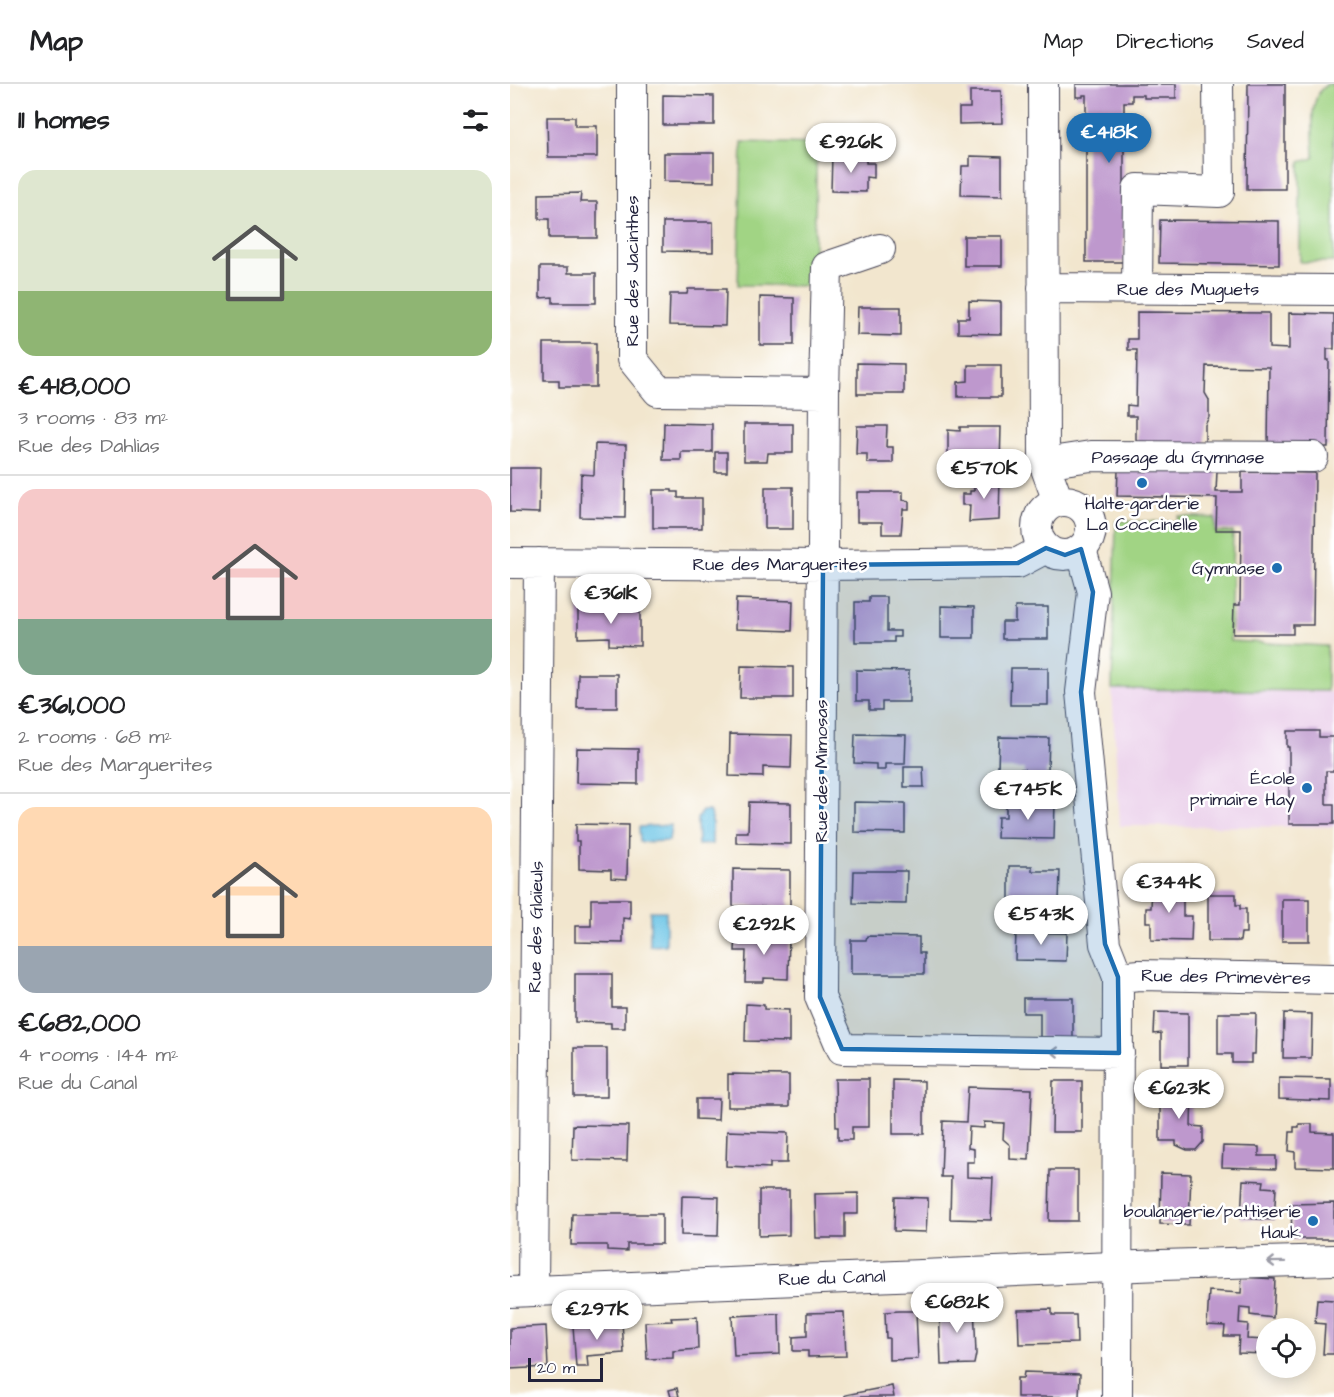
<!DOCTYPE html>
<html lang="en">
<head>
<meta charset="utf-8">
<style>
  body { margin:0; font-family:"Architects Daughter",sans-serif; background:#f2f2f2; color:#202124; height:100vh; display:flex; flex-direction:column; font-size:22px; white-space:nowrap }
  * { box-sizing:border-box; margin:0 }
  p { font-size:20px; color:#757577 }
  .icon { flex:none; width:33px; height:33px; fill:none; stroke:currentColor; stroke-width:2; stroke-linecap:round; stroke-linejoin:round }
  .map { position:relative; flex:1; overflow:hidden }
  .side { display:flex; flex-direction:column; background:#fff; width:510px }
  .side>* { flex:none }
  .buttons { position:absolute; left:746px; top:1234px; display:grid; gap:12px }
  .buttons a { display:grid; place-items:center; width:60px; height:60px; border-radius:50%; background:#fff; box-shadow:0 3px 15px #0003; font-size:30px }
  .scale { position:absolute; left:18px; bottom:15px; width:75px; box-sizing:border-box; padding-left:6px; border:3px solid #22223b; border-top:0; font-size:16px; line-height:21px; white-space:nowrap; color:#22223b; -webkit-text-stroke:4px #fff; paint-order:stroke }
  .price { position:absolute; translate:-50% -51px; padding:0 14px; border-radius:21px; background:#fff; color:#222; font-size:20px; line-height:39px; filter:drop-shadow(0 2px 3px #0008) }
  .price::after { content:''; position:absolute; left:50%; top:36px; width:18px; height:14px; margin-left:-9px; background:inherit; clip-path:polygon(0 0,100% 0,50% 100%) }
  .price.active { background:#1f6fb2; color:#fff }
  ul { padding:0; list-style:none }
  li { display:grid; align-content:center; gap:12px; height:318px; padding:0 18px }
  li+li { border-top:2px solid #e0e0e0 }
  li span { display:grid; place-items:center; height:186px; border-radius:18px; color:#555 }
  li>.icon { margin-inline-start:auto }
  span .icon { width:108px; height:108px; fill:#fffc; stroke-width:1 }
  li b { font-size:26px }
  h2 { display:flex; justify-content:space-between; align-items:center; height:72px; padding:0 18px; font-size:26px }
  header { display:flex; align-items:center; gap:36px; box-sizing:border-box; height:84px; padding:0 30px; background:#fff; border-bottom:2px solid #e0e0e0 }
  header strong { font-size:28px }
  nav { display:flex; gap:33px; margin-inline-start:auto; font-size:21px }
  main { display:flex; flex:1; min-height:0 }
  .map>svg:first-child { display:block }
</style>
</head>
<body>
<header>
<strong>Map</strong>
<nav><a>Map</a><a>Directions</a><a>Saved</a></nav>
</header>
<main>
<section class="side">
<h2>11 homes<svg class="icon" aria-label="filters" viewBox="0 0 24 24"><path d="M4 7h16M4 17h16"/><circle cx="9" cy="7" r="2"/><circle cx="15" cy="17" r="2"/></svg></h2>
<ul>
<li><span style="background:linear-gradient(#dfe7d0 65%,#8fb573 0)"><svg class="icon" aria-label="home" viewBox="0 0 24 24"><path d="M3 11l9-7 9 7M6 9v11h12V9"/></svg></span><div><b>€418,000</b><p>3 rooms · 83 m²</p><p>Rue des Dahlias</p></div></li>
<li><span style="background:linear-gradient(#f6c9c9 70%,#7fa58c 0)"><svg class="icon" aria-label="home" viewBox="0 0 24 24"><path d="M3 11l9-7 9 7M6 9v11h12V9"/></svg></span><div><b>€361,000</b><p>2 rooms · 68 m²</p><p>Rue des Marguerites</p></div></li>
<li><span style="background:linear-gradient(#ffd9b3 75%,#9aa5b1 0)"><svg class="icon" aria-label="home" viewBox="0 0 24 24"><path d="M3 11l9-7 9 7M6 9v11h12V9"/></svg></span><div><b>€682,000</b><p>4 rooms · 144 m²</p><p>Rue du Canal</p></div></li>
</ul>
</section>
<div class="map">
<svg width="824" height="1313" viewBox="0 0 824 1313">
  <rect width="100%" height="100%" fill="#fff"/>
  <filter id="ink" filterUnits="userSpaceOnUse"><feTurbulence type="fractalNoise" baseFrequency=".0167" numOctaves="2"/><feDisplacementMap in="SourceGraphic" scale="12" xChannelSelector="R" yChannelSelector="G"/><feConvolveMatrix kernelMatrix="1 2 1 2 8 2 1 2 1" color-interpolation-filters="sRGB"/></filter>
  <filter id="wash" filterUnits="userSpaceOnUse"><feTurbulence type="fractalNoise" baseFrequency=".008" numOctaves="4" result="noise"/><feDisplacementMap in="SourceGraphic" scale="24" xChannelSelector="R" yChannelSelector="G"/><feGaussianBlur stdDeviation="1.35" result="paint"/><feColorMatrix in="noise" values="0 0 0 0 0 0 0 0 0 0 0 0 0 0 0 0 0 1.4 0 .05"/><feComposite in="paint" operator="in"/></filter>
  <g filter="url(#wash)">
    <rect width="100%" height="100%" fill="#f2e6ce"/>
    <path fill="#ebd1eb" d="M602 605 824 608V743L610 742Z"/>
    <path fill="#a1d484" stroke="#627b60" stroke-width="1.5" d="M818 0H824V178H790V78L804 74C804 53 796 11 818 0Z
      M232 58 307 60 303 202 228 201Z
      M668 432 705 434V448H723L720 557 817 562V607L602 605 606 437 667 438Z"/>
    <path fill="#67c3e5" stroke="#447290" stroke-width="1.5" d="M192 727H199L202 734V760L188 761 187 735Z
      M161 741 159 757 130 758 129 743Z
      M140 827H156V861L140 862Z"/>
    <g id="blocks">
      <path fill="#be98cd" d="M566 0H666V14H634V11H622V18H614V178H576V11H573V13H566Z
        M738 0H775V105H737Z
        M460 7H491L492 39 449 40V24H460Z
        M153 11 204 12V41H153Z
        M37 33H65V42H87V73H38Z
        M154 69H204V98L154 97Z
        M322 72H356V79H364V94L356 93V108L321 107Z
        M460 72 492 73V112L451 111 452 82H460Z
        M71 109 70 118H87V154H39V135H29V110Z
        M650 136 769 137V181L649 179Z
        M153 138H203V168L153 167Z
        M454 152H492V182H454Z
        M30 183H58V189H86V219H43V213L30 214Z
        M178 205H216L215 242 159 241 160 210H177Z
        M250 213 284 214V261H250Z
        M459 217 491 218V250L448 249V234H459Z
        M348 223H391V252L347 251Z
        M627 228 759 229V264L779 265V229L824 230V265H817V276H819L818 363H758L759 283 696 282 695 309 699 316V333L695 341V361H626V332H617V321L626 322 627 266H618V255H627Z
        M34 259H86V303H49V296H34Z
        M347 279 394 280V310H347Z
        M458 281H491V313H448V298L458 297Z
        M154 339 202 340V368H171V376H153Z
        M234 340H283V369H258L257 377H234Z
        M347 342H377L376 363H383V379H357V370H346Z
        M450 343H491L490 381 449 380V377H438V346L450 347Z
        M85 360 116 361 115 434 70 433 71 390 84 391Z
        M205 368H217V388H205Z
        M0 384H30L29 429 0 428Z
        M608 386 707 387 706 408H732V388L805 389 803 541H783V550H723L724 521H730L731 446H706L707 414 607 412Z
        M464 394H490L489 436 459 438 460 421H452V410H460V407H464Z
        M255 403H283V445H255Z
        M143 406H162V408H168V414H192V444H143Z
        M347 408H393V416L399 417V425H393L391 450H372V438H347Z
        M359 513H377V547H390V553H384V558H345V518H359Z
        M226 515 283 517 282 547 225 545Z
        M431 522 464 523V554H431Z
        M505 523H538V555H492V538H505Z
        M68 524H130V562L99 561V553L68 554Z
        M231 582 283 583V614H230Z
        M501 584H538V621H500Z
        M346 586 399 587V618H372V626H359V617H346Z
        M68 590H107V624H67Z
        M777 647H809V653H824V687H816V720H824V740H779V663H777Z
        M220 650 282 651 281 684 253 683V693L219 692Z
        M345 650 396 651 395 680H375V686H366V680L344 679Z
        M489 653 539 654 538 686H536V693L514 692V685H488Z
        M67 664 128 665V700L66 699Z
        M394 683H413L414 703H394Z
        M496 717 545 718 544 755 487 754 488 733H496Z
        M239 718 281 719V760L226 759V748H238Z
        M344 718 395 719V749L344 748Z
        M66 740 118 741 117 795 101 794V786L69 785V757H66Z
        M499 782H522V787H550L549 817H515V825H499Z
        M223 785 280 786V823L223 822Z
        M344 787H397L396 820 343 819Z
        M642 800H673V832H682L681 857 641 856V838H636V824H641Z
        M698 810H726V821H730V825H736V849H731L730 857H698Z
        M81 815H120V835L113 834V859L65 858V842H81Z
        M772 815H799V857H772Z
        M506 848 557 849 556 877 505 876Z
        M226 850 279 851 278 895 254 894V898H235L236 867H225Z
        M357 852 409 853V869H414V890H341V856H356Z
        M65 890H102V923H115V944H101V939L65 938Z
        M513 914H563V954H530V929H513Z
        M236 920 254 921V925L279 926V958L235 957Z
        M645 928 678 929V981H651V949L644 950Z
        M708 929H746L745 970H741V979H722V970H708Z
        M774 929 802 930 801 974H773Z
        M64 964H97V1013H64Z
        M218 990 279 991V1023H218Z
        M769 994 821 995V1017L769 1015Z
        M325 995H359V1043H342V1056H328V1043H326Z
        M383 996 414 997V1050H383Z
        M543 997H572V1048H542Z
        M458 1003 522 1005 519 1076 500 1075V1061L493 1055 494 1039 474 1038V1044L459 1043 458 1064 464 1065V1078H457V1093L483 1094 481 1136 440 1135 441 1093H431L433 1037 456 1038Z
        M650 1007H682L681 1042 693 1043V1058L686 1066H677L666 1061V1057H650Z
        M186 1015H209L208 1036 186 1035Z
        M789 1040H802V1048L824 1049V1084L785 1083V1068L779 1067 780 1048H784V1043H789Z
        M63 1041 118 1042 117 1077 62 1076Z
        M217 1047 278 1049 277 1079H260V1084L216 1082Z
        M713 1062 749 1063V1072H766V1085L712 1083Z
        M540 1086H568V1137H539Z
        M651 1089 681 1090 679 1141 650 1140Z
        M733 1096 754 1097 753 1103 766 1104 764 1136 731 1134Z
        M249 1106H279V1151L249 1152Z
        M348 1109V1130H335V1154H306L305 1110Z
        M172 1112 209 1113 208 1152 171 1151Z
        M385 1113 418 1114 416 1148 384 1147Z
        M824 1119V1155H782L781 1120Z
        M62 1130H152V1160H117V1167L97 1166V1161H61Z
        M732 1193 765 1195 763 1234 740 1231V1224L730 1223 729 1239 738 1240 737 1255 756 1256V1270L728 1269 729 1252H714L715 1242 697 1241 699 1207 731 1209Z
        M807 1215 824 1216V1270H813L815 1240 805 1239Z
        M464 1219 466 1270 464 1280 431 1281 429 1220Z
        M542 1225V1231H566L567 1259 509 1260 508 1226Z
        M389 1227H406L408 1275 379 1276V1254H376L375 1228Z
        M334 1228 336 1272 298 1273V1267H283V1253L297 1252V1229Z
        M269 1230 270 1270 224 1272 222 1232Z
        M187 1233 188 1265 163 1267V1274L137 1275 135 1238 162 1237 161 1234Z
        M112 1238 114 1269 77 1272 78 1283H66L63 1242Z
        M36 1242 38 1283 0 1285V1244Z
        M514 1288 570 1290 569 1313H507V1294H513Z
        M382 1302 384 1313H335V1311Z
        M167 1304 169 1313H161L159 1306Z"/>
    </g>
  </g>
  <g filter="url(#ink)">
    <use href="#blocks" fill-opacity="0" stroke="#413f51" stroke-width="1.5"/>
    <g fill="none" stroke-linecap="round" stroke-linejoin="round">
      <g stroke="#413f51" stroke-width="32">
        <path id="minor" d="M122 0V275L148 307 314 309
          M533 0 534 379 548 417
          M370 165 317 183 314 309 310 913 332 965 609 969
          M533 204 824 206
          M627 205 628 105 709 108 708 0
          M534 379 581 372 803 373
          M527 444a27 27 0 1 1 54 0a27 27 0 1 1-54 0Z
          M571 465 583 508 571 608 595 860 608 893 607 1313
          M0 479 313 481 508 479 536 464
          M608 893 630 891 824 895
          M23 1207 29 479
          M0 1208 652 1181 824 1176"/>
      </g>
      <use href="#minor" stroke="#fff" stroke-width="30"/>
    </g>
    <defs><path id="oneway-shaft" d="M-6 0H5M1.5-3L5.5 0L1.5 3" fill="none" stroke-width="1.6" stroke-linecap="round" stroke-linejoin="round" transform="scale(1.5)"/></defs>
    <g stroke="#9c9ca7">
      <use href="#oneway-shaft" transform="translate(550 968) rotate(-179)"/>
      <use href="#oneway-shaft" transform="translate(766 1178) rotate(179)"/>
    </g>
  </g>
  <path fill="#1f6fb2" fill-opacity="0.2" stroke="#1f6fb2" stroke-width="4.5" stroke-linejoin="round" d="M536 464 555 471 571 465 583 508 571 608 595 860 608 893 609 969 332 965 310 913 313 481 508 479Z"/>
  <g fill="#1f6fb2" stroke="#fff" stroke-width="2">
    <circle cx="632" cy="399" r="6"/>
    <circle cx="767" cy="484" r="6"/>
    <circle cx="797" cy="704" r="6"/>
    <circle cx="803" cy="1137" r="6"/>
  </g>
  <g text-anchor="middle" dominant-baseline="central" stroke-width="5" stroke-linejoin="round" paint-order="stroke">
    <g font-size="18" fill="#22223b" stroke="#fff">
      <text transform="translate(122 187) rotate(-90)">Rue des Jacinthes</text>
      <text x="678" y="205">Rue des Muguets</text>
      <text x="668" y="373">Passage du Gymnase</text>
      <text x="270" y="480">Rue des Marguerites</text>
      <text transform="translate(311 687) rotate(-90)">Rue des Mimosas</text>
      <text transform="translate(26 843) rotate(-89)">Rue des Glaïeuls</text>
      <text transform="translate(716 893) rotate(1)">Rue des Primevères</text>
      <text transform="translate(322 1194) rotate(-2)">Rue du Canal</text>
    </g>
    <g font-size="18" fill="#22223b" stroke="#fff" text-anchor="end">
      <text x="632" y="419" text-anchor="middle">Halte-garderie<tspan x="632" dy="21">La Coccinelle</tspan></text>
      <text x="755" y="484">Gymnase</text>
      <text x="785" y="694">École<tspan x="785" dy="21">primaire Hay</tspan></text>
      <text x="791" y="1127">boulangerie/pattiserie<tspan x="791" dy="21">Hauk</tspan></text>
    </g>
  </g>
</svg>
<div class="buttons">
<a><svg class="icon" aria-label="locate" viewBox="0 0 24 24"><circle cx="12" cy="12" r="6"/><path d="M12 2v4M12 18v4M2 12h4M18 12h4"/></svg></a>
</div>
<div class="scale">20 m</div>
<b class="price active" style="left:599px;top:80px">€418K</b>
<b class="price" style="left:341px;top:90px">€926K</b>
<b class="price" style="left:474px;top:416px">€570K</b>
<b class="price" style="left:101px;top:541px">€361K</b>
<b class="price" style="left:518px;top:737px">€745K</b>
<b class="price" style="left:659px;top:830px">€344K</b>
<b class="price" style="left:531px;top:862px">€543K</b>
<b class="price" style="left:254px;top:872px">€292K</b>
<b class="price" style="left:669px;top:1036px">€623K</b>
<b class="price" style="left:447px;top:1250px">€682K</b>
<b class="price" style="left:87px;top:1257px">€297K</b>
</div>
</main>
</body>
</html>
